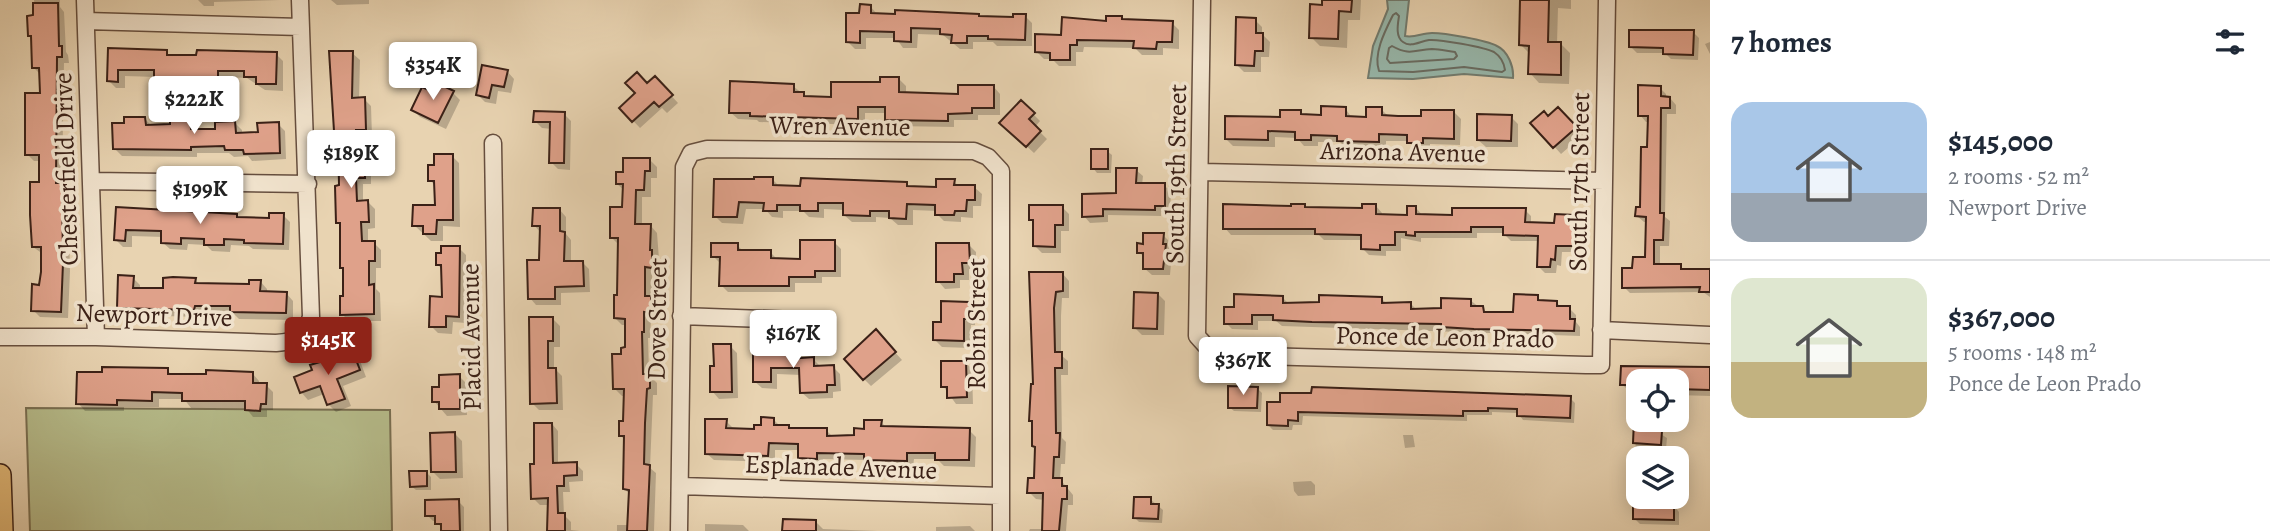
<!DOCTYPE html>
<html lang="en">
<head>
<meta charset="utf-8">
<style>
  body { margin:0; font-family:Alegreya,serif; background:#f6f6f7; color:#1f2937; height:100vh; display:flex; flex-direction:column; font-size:26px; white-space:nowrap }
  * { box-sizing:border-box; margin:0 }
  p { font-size:23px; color:#747a83 }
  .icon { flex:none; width:38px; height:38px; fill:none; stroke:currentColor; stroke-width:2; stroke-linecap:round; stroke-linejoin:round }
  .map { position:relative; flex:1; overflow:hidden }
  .side { display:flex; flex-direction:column; background:#fff; width:560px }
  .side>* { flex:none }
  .fabs { position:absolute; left:1626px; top:369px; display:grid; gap:14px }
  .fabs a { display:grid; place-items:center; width:63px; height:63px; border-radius:14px; background:#fff; box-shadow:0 4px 18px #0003; font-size:35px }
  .price { position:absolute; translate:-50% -60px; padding:0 16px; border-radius:7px; background:#fff; color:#222; font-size:23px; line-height:46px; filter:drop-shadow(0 2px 4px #0008) }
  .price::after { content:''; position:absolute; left:50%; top:42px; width:21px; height:16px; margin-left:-10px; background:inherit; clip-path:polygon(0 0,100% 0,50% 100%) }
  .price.active { background:#8f2418; color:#fff }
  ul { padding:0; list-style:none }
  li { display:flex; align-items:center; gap:21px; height:175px; padding:0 21px }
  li+li { border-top:2px solid #e0e1e3 }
  li span { display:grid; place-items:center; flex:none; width:196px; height:140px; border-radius:21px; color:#555 }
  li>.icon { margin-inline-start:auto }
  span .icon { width:84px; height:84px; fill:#fffc; stroke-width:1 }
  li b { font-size:30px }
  h2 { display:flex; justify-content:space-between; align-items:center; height:84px; padding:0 21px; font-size:30px }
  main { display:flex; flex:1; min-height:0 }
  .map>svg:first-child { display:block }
</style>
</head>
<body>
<main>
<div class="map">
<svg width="1710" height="531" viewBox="0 0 1710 531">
  <rect width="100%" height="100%" fill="#e8d3b1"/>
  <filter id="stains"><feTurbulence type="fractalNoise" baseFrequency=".00286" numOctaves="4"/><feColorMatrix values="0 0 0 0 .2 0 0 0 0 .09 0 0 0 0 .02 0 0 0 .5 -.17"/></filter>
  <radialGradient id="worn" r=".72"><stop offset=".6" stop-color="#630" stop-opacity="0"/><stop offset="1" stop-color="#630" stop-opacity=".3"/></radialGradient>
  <path fill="#b6bc8b" stroke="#786e51" stroke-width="2" d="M26 408 390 410 392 531H30Z"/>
  <path fill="#97b8ac" stroke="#727c70" stroke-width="2" d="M1387 0H1409L1405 36C1415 38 1422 33 1432 33 1445 33 1486 40 1497 46 1508 51 1514 67 1513 78L1464 74 1413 79 1368 78 1373 46 1388 9Z"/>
  <path fill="#0003" d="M34 0H60V7L64 12 66 52 68 55 69 63H64L62 186 68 192 70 271 68 318 40 317 33 310 41 287 43 254 33 247 40 184V161H34L27 154 42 95 41 75 33 67V39L30 36 35 17Z
    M198 0H280L214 2V6H204Z
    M331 0H369V4L337 5Z
    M1324 0H1361L1360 20H1348L1347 48 1320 46 1311 37 1324 7Z
    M1521 0H1571V9L1558 8 1557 44H1561L1570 53 1569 84 1539 83 1530 73V54L1521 45Z
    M870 6 877 14 1015 19 1025 16 1032 23V46H997L993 42H973V49H960L943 35 918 34 917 48H903L896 38H866V49H855L848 42 861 15Z
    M1122 18 1125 21 1172 23 1179 30V49L1163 48V55H1142L1135 48 1084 47 1083 52H1076V66H1059L1052 59H1044L1037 52 1063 36Z
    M1255 20 1262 27V34L1270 42 1269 57H1261V72H1244L1237 65Z
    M1693 32 1699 38 1698 60 1671 59 1665 53H1637L1631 47Z
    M1710 42V54L1705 44Z
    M109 50 166 52 171 57 276 54 283 61V91L265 90 247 78 224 77V87L184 86V94H163L156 87V77L125 76V88H116L109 81Z
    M352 53 360 60 359 99H364L371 106 372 136 363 137V160L371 167V184H363V202H368L375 209V228L368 229V243H374L381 250V268H376V289L380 293 381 321H349L342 314 345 298 337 187H341L339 134 336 130Z
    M507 71 514 79 511 93 498 91 496 104 485 102 478 95Z
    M655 78 678 103 667 113 662 108 640 128 621 108Z
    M899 79 906 86V94L960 95 993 86 1000 94V115H978V120H954V127L894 126 887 119V113H865V125L759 122 757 120 738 119 730 112 793 86 808 98H833Z
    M1660 88 1666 94V98H1670L1676 105V114H1667L1665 217 1670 221 1669 246H1660V266H1680L1685 271H1708L1710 267V297L1703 292 1630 293 1624 287 1634 270 1646 259 1647 222H1644L1637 216 1642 209 1649 149V122H1646L1640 115Z
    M432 93H453L460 100 446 129 420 117 413 110Z
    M1021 102 1040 121 1035 127 1047 139 1034 153 1002 123Z
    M1345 108 1352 118H1367L1381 109 1389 117 1422 118 1454 112 1461 119 1460 145 1430 144V149H1416L1408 141H1386V148L1345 147 1340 142H1318V146H1304L1297 138 1275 137V147L1233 146 1226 139 1300 112 1304 116H1323Z
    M1558 109 1583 135 1561 154 1533 123 1549 118Z
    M564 114 571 121 570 170 558 169 551 162 552 129 542 128 535 121Z
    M1511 117 1518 124V147H1486L1478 140Z
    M145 119 152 126H172L190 120 197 127V131H217L235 123 242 130V134L259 133 278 124 285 131 286 159 252 161 248 156 234 157 229 153H197V157L122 156 115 149 126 125Z
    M1107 151 1112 155 1111 173H1097L1093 168Z
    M452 156 459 163 460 227 443 226V241H431L414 225 437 207 436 187 430 180 436 167Z
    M650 160 657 167V178H651V197H642V225H650L657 233 659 259V274H652V299L657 305V319H651L650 338H648L649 375 657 383V395H653L650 468 656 473 654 531H617V525H629L630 494 624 489 625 440 620 435 625 423V396H622L615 389 623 355 626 349 627 325H622L615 318 619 297 620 246 611 237 624 209 625 191 617 184 624 173Z
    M1136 170 1143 176 1142 185H1164L1171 192 1170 212H1161V216L1108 215V222L1090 223 1084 216 1117 195Z
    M772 179 780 187 906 183 911 188 937 189 954 181 959 187H974L982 194 981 206H973V218L961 217V222L944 221 937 214V211L913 210V225H898L890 218 876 217V222H852L844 215V210L824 209V218L809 217 803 211H783V218L772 217 765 209H746L743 224 722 223 715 216Z
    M1304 206 1307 209H1364L1376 206 1382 213V216H1408L1416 208 1423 216H1454L1525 210 1531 216V224H1556L1574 217 1581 223 1580 252H1562L1561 266 1557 265 1556 273H1545L1538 266 1539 241H1511L1503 233H1477V238H1421V242L1401 238V251H1386V256L1369 255 1363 249V240H1324L1319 235H1231L1225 228Z
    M1062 207 1069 214V231H1061V253H1042L1035 246V223L1031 220Z
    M117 209 236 215 240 219 270 220 283 215 290 222 289 250 253 249 249 246 231 245 230 252 212 251 206 245 188 244 187 250 170 249 162 242 163 237 132 236V247H123L116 240Z
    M560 210 566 217V234L571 240V263L582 262 589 269 590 292 561 293V305H536L530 298 540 262 541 233 534 225Z
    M1163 235 1170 242 1172 253 1170 275H1152L1144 268 1145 258 1139 252 1145 245Z
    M834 242 841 249V277H822V283H795V292H728L721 285 720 263 713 256 737 245 744 252H770L778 260 802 261Z
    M969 245 976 252V269H969V280H960V288L945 289 938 281Z
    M459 248 466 255V323L453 322 452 334 438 333 431 326 444 299 443 270 438 265Z
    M1062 273 1069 281V298H1062L1061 316V355L1068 361V375H1061L1062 438 1066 442 1065 464H1061L1060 479 1073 495V505H1068L1066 531H1029L1030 529H1044V500L1036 499 1029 492 1036 480 1037 449 1033 446 1034 423 1031 420 1035 386 1031 274Z
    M133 278 140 285V290H165L195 279 200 285 251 286 260 281 267 289V293H286L293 301V320L239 319 233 313 201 312V317L126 315 118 308Z
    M1158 294 1165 301 1164 335H1142L1135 328Z
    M1537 297 1542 302H1556L1562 308H1569L1576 315V322L1580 327V336L1282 326 1276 321H1258V330L1232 329 1226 323 1283 298 1289 304 1381 298 1387 304H1411L1417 310H1443L1470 300 1488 314 1515 313Z
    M968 303 975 311V325H971L970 348 942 347 935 340 943 324Z
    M553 319 560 326V347H554V368L562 376 563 410H539L532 403Z
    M883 339 902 360 871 386 864 379Z
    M730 346 737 353 738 398 719 399 712 391 716 368Z
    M789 351 796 360 813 359 821 367H833L840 374 841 391 833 392V398L809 399 801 392V375L777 374V389L762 388 754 381Z
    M353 354 360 361 366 377 343 386 351 406 336 412 328 404 324 394 308 400 301 392Z
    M965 362 972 369 973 404H956L943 386Z
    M1710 369V396L1676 395V382H1638V391H1629L1622 384Z
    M167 370 173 376 252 373 259 381V385H266L273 392V410H267V417H253L246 408H191L184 399H159V407H124V411H85L78 403Z
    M459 376 466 383 467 415 447 416 434 401Z
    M1257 388 1262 393 1261 412 1234 411 1229 407Z
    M1570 398 1575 403 1574 423 1523 420 1518 413 1492 412V415H1467V421L1303 416 1302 425H1293L1292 430H1273L1268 425 1269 404Z
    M774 420 781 427 790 429 826 430 834 438 855 437 881 422 887 428 969 430 976 437 975 467 944 466 937 459H914L913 467 873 466 866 460 823 459V465H807L800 457V450H775V462L714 460 706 453 726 421 733 428 756 430Z
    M1636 422H1654L1659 428V433L1667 438 1666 449H1655L1656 458H1638V497H1657V506H1674L1679 512V525L1640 524 1634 518Z
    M552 424 558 431V465L576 464 583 471V481L569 482 570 492H563L564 515 571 522V530L580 531H549L550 505H540L533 498 536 466Z
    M455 434 462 441 463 478 440 479 433 472Z
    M1403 435H1413L1415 447 1405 448Z
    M426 472 431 477V490H416L411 486Z
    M1311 481 1315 485V495L1298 496 1294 491 1293 482Z
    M1150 499 1163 510 1162 523 1139 522 1135 518Z
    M458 501 464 507V531H443L437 521H433L427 515Z
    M815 521 823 529 878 531H784Z
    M705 524 743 525 749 531H705Z
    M970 526 975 531H936V527Z"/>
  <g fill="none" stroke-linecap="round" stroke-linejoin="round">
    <path stroke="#696c62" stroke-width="2" d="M1396 13 1399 16C1398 23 1395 37 1403 42 1411 48 1420 41 1429 40 1439 39 1484 47 1494 52 1500 56 1504 63 1505 70L1502 72 1464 67 1413 72 1379 71C1373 54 1385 31 1393 15Z
      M1392 46C1410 56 1414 50 1432 49 1440 49 1447 51 1455 52L1457 56 1454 59 1390 63 1387 59 1389 48Z"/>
  </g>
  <path fill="#dfa18a" stroke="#3b2117" stroke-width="2" d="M1322 0H1352L1351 12 1339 11 1338 39 1309 38 1310 4 1322 5Z
    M1520 0H1549L1548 42H1561V75L1528 74 1529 46 1519 45Z
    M33 3H58L59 46H62V57H57L56 183H62L63 263 61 312 31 311 32 284 39 285 41 272V247H32L30 215V182H39V155H25V93H40L39 68H32L31 36H28L27 16 33 15Z
    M860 4 871 5V13L895 14V10L979 14V16L1013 17V14H1026L1025 40 988 39V36H967V43H951L952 35 940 34V29L911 28V42L894 41V32L860 31V43L846 42V13H859Z
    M1106 16H1122V19L1173 21 1172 42H1157L1156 49 1133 48 1134 41 1077 40V45H1070V60H1050V53L1035 52V34L1061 35 1062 17 1106 21Z
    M1236 17 1256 18V33H1263V51H1255L1254 66 1235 65Z
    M1629 30H1694L1693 55 1663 54V48L1629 47Z
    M108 48 167 50V55H196L197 50 277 52 276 84H256V77H244V71H218V81L178 80V88H154V70H118V82L107 81Z
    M329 51H353L352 98 365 97 366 130H356L357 159 364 158 365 178H356L357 201 368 200 369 222H361L362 241H375V261H369V285L374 284V314L340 315V296H343V268H340V223H336L335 186 339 185 338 131H334Z
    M482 65 508 70 504 87 492 85 489 98 476 95Z
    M637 72 647 83 655 76 673 95 659 107 654 102 632 122 619 108 635 93 625 83Z
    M880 77H899V92L958 94V85H994V108H972V113L948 114V121L885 120V107H858V119L750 116V113H729L730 81 794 84V92H804V96L831 97V82H880Z
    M435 82 454 91 438 123 411 110 422 87 431 91Z
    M1638 85 1661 86V96L1670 97V108H1661L1660 213H1664L1663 240H1654V264H1681V269H1710V292H1699L1700 287 1622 288V268H1632L1633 257H1645L1646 217 1635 216 1636 207H1640L1641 147H1647L1648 116H1638Z
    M1021 100 1035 113 1029 119 1041 131 1026 147 999 123Z
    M1321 106 1346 107V116L1366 117V107H1382V115L1398 116H1421V110H1454V139L1423 138V143H1407V135L1379 134V142L1337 141V136L1311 135V140H1295V132L1268 131V140L1225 139V116L1280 117V110H1301V114L1321 115Z
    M1558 107 1577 127 1553 148 1530 123 1544 111 1548 116Z
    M534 111 565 112 564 163H549L550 122H533Z
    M1477 114 1512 115 1511 141 1477 140Z
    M124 117H145L146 125 170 124V119L190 118 191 129H215V122L235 121 236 133 258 132 257 123 279 122 280 153 244 154 243 150H225L224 146 191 147V150L113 149 112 123H124Z
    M1091 149H1108V169H1091Z
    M434 154H453V220H437L436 234H423V226H412L413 205H435L434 181H428V165H434Z
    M623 158H650V171H645L644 190H636L635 224H651L650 250H652V268L645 267V296H651V313L644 312V332H642L643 374H650V388L647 389 645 423 644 464 650 465 647 531H627L629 490 623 489 624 436H619V421H623L624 389H613L612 354H621V348L625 347V319L614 318V295H617L618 238H610V207H622L623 184H616V172H623Z
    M1116 168H1137L1136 183H1165V206H1155V210L1103 209V216L1082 217V194L1116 193Z
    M754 177H773V185L800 186 801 178 907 182V186L936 187V179H955L954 185H975V200H967L966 211H955L954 215H935V205L907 204 906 219 889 218V211H870V216L843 215V203H818V211H800V205H777V211H763L764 203 739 202 737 217H713L714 179H754Z
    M1223 204 1291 206V204H1305V207L1362 208V204H1376V214L1407 215V206H1416V214L1452 215V208H1526L1525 222 1554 223 1555 214 1575 215 1574 246H1556L1555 260 1551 259 1550 267H1537L1538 236 1503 235V227H1471V232H1415V236L1406 235V232H1395V245H1380V250L1361 249V235L1315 234V229H1223Z
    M1029 205H1063V225H1055V247L1033 246V220H1029Z
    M116 207 237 214V217L269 218V213H284L283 244 244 243V240L224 239V245H204V239L181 238V244L161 243V231L126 230 125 241 114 240Z
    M533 208H560V231L565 232 564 261H583L584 286 555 287V299H528L527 260H539L540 226H532Z
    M1143 233H1164L1163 244H1166L1163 269H1143V253H1137V243L1143 244Z
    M800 240H835V271H815V277H789V286H719L720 257H711V243H738V250H771V258L800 259Z
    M936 243H969L970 263H962L963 274H954V282H936Z
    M441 246H460L459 317 446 316V327H429L430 296 442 297 441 265H436V253H441Z
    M1029 272H1063V291L1056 292 1054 308 1055 352H1062V368H1055L1056 433H1060L1059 457H1054L1053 478H1062V486H1067V499H1062L1059 531H1042L1043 493H1027L1028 478H1034L1035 447 1032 446V421H1029L1031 384H1033Z
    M118 275 134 276 133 288H163V278L173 277 196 278 195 283 249 284V280H261L260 291 287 292 286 313 230 312V306H195L194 310 117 308Z
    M1134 292 1158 293 1157 329 1133 328Z
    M1234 294 1283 296V303L1319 302V295L1382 297V303L1411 302V309L1441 308V298L1471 299V306H1483L1484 312H1513L1514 294 1538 295V300L1557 301V306H1570V319H1575L1574 331 1474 329 1441 327V324L1312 322 1273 320V315H1252V324H1224V307H1234Z
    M941 301 969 302V319H964V341L933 340V322H941Z
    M529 317H553V341H548V368H556L557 403 530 404Z
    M876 329 896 352 863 380 844 359Z
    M713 344H731L732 392H710V366H714Z
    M753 349H790V359L814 357V366L834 365 835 385H827V392L800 393 799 368H771V382H753Z
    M353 352 360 370 337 379 345 399 327 405 320 386 300 393 294 377 312 370 310 365Z
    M941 361H966L967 397 947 398V387H941Z
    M1621 366 1710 367V390L1676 389V382H1638V385H1620Z
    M102 367 168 368V374H206V370L253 372V383H267L266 404H261L260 411 245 410V401H182V393L152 392V401L117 400V405L76 404 77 372H102Z
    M460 374V409H439V402H432V387H439V375Z
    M1228 386 1258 387 1257 408H1228Z
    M1312 387 1571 396 1570 418 1517 416V409L1488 408V411H1463V416L1298 412V421L1288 420V426L1267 425V402H1280V393H1311Z
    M761 417 774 418V425H789V428H827V436L854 435V428L864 429V420H882L881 426 970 428 969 460H935V453H907V461L864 460V454L817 453V459L798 458V444L769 443 768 456 705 454V419H727L726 428 754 429V425H761Z
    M1634 420 1654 421V431H1662L1661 445 1633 443Z
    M534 423H552L553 463 577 462V475L564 476V486H557L558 513H565V531H547L548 498 531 499 530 464H534Z
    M455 432 456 472H431L430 433Z
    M409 471H427V486L410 487Z
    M1134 497H1151V504H1159L1158 519 1133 518Z
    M1633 497H1646V504L1674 505V520L1633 519Z
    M459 499 460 531H441V524H435V516H425V500Z
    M783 519 816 520V531H782Z"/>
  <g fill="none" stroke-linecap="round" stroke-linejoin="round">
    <g stroke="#664e3e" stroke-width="19">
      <path id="minor" d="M85 0 96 337
        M1202 0 1197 336 1206 346 1225 355 1586 365H1601L1607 0
        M86 21 301 27
        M493 143 499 531
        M1201 172 1604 181
        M92 181 308 184
        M681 316 823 321
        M1601 330 1710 335
        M0 337H96L276 343C298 341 304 339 311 317L300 0
        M680 486 1000 496
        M679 531 684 167 691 153 707 149 974 151 988 157 1001 171V531"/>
    </g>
    <g stroke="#3b2117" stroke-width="24">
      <path id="major" d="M0 475 2 531"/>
    </g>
    <use href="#minor" stroke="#f0e2cc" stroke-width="16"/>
    <use href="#major" stroke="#e4ba78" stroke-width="21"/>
  </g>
  <g text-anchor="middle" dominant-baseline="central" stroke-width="7" stroke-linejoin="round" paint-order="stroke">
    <g font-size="26" fill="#3b2117" stroke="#f0e2cc">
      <text transform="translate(840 126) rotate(1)">Wren Avenue</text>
      <text transform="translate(1403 152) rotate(1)">Arizona Avenue</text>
      <text transform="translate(66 169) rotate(-92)">Chesterfield Drive</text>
      <text transform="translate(1176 174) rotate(-89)">South 19th Street</text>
      <text transform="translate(1579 182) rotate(-89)">South 17th Street</text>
      <text transform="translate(154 315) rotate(2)">Newport Drive</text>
      <text transform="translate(657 319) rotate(-89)">Dove Street</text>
      <text transform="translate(976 324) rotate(-90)">Robin Street</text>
      <text transform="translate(471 337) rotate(-91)">Placid Avenue</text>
      <text transform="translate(1445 337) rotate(1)">Ponce de Leon Prado</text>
      <text transform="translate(841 467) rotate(2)">Esplanade Avenue</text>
    </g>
  </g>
  <rect width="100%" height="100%" filter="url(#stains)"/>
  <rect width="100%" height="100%" fill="url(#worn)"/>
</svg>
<div class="fabs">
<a><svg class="icon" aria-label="locate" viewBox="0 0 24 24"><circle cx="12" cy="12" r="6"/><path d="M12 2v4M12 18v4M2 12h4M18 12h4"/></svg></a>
<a><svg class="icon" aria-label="layers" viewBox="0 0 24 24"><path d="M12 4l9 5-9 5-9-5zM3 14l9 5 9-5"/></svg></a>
</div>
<b class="price" style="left:433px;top:102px">$354K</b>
<b class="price" style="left:194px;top:136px">$222K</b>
<b class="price" style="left:351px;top:190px">$189K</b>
<b class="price" style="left:200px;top:226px">$199K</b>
<b class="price" style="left:793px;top:370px">$167K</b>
<b class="price active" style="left:328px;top:377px">$145K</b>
<b class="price" style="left:1243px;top:397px">$367K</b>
</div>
<section class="side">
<h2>7 homes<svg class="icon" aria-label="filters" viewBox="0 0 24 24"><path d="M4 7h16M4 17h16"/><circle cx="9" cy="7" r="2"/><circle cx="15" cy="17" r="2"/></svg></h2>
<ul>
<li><span style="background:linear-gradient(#a9c7e8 65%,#9aa5b1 0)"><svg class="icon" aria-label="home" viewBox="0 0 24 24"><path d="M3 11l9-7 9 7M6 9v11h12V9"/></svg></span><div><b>$145,000</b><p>2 rooms · 52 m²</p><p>Newport Drive</p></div></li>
<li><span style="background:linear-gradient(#dfe7d0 60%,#c2b280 0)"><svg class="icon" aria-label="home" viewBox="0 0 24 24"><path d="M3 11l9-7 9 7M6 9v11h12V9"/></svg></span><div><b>$367,000</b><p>5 rooms · 148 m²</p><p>Ponce de Leon Prado</p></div></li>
</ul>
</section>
</main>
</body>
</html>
